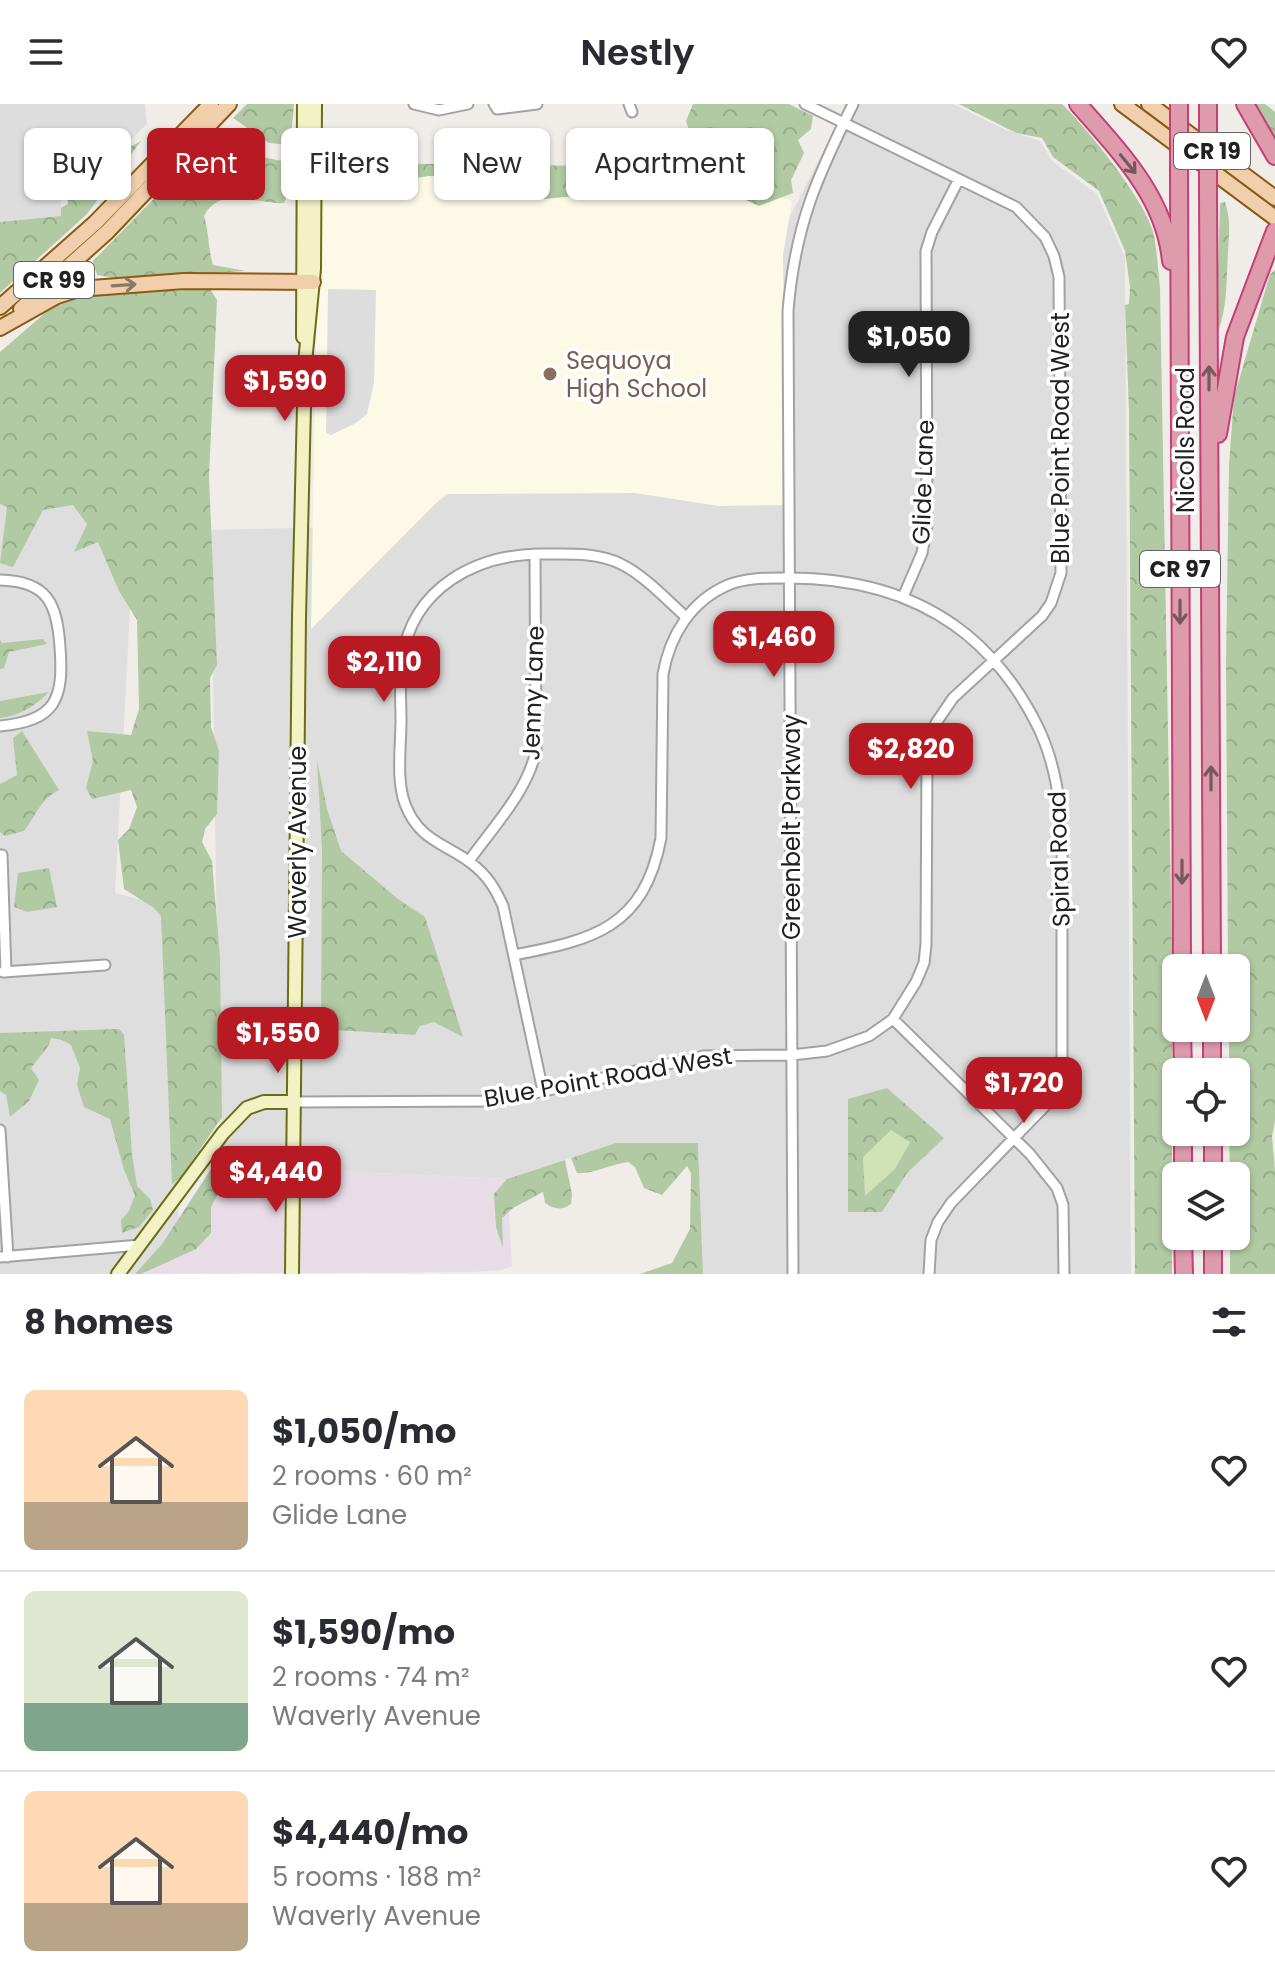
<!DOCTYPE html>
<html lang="en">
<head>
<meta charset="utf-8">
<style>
  body { margin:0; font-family:Poppins,sans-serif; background:#f2f2f3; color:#2b2b33; height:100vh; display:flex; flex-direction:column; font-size:30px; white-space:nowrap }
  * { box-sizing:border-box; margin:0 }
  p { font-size:26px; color:#7c7c81 }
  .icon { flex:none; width:44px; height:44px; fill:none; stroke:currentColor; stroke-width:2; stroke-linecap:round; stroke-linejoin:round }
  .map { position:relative; height:1170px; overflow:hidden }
  .sheet { display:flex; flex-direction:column; background:#fff; flex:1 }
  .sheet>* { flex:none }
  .guide { position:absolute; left:24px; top:24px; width:800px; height:72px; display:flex; gap:16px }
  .needle { width:52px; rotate:180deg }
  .fabs { position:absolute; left:1162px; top:850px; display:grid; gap:16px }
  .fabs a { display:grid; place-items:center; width:88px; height:88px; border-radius:12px; background:#fff; box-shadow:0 2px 6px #0004; font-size:40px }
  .price { position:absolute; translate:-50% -68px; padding:0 18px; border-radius:16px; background:#b81a24; color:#fff; font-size:26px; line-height:52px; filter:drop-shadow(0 2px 4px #0008) }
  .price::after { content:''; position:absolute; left:50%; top:48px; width:24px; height:18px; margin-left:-12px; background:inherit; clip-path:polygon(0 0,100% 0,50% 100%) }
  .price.active { background:#222; color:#fff }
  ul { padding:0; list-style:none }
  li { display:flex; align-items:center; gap:24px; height:200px; padding:0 24px }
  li+li { border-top:2px solid #e1e1e2 }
  li span { display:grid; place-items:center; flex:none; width:224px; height:160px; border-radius:12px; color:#555 }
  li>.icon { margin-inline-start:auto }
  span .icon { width:96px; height:96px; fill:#fffc; stroke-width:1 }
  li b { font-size:34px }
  h2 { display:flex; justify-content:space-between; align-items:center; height:96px; padding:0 24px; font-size:34px }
  .tag { padding:0 28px; border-radius:12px; background:#fff; box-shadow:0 2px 6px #0004; font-size:28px; line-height:72px }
  .tag.active { background:#b81a24; color:#fff }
  header { display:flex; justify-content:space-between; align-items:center; height:104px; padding:0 24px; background:#fff; font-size:36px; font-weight:600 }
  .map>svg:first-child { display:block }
</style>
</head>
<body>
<header><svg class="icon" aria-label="menu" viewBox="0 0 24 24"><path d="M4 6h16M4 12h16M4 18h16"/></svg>Nestly<svg class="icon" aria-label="heart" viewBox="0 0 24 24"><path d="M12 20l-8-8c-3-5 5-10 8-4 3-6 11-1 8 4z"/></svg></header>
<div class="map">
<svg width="1275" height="1170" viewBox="0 0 1275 1170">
  <defs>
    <pattern id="forest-crowns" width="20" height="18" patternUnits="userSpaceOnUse" patternTransform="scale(2)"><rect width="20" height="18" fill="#b1caa3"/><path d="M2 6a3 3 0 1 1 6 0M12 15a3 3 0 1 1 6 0" fill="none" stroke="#98ad8c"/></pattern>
  </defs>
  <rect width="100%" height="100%" fill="#f0ede9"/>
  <path fill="#dfdede" d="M848 0H953L1006 26 1040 37 1052 57 1097 90 1125 153 1131 1170H703L698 1039H616L507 1075 220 1062 211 426 407 421 771 149Z
    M74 380 133 449 115 789 170 803 179 1125 143 1170H0V384Z"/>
  <path fill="#e8dce7" d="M220 1062 507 1075 512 1162 502 1166 473 1168 143 1170 179 1125Z"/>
  <path fill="#fcfae7" d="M319 61 693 65 792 97 783 151 786 401 719 402 635 389 445 390 311 525Z"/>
  <path fill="#cfe3b6" d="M891 1026 910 1037 895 1065 865 1093 863 1053Z"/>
  <path fill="url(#forest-crowns)" fill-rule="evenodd" d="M247 0H294L291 33 281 40 269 39 233 14Z
    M693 0H789L813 12 811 25 798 36 804 49 791 76 793 89 759 102 718 83 683 81 656 84 631 80 610 89 544 95 497 73 429 72 396 77H347L326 67V54L352 59 681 63C692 49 692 33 686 17Z
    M959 0H1062C1086 23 1145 96 1153 128 1157 145 1158 165 1160 184L1172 850V1170H1135L1129 308 1125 201 1129 200 1130 183 1125 147 1099 87 1053 53 1042 34 1016 29Z
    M1253 0H1265L1275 8V37Z
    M219 28 259 52 290 59 289 87 284 99C255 101 221 80 204 112 209 128 208 144 213 161L246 167 121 175 97 171 93 157Z
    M141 37 87 110 0 189V117L51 109 68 100 64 53 105 57Z
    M1225 98C1231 115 1229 130 1228 148 1226 184 1228 201 1216 235L1220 99Z
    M1275 166V1017L1272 1032 1275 1066V1170H1230V1132H1236V1072H1230L1229 1028H1236V968H1229V924H1236V864H1228L1226 560 1229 360 1234 293 1270 170Z
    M210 185 217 196 209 373 217 561 210 574 211 623 219 647 217 710 205 725 202 738 212 757 220 854 222 1013 182 1072 172 1081 161 812 154 804 124 785 118 736 129 725 137 703 131 686 92 695 86 684 93 657 87 627 131 631 139 605 137 516 119 487 98 438 74 448 87 420 73 401 43 406 13 463 0 459 7 403 0 400V248L52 203 68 195 93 190Z
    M43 535 47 540 9 548 4 564 0 565V536L2 539Z
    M49 588C35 602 20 612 0 614V597Z
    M22 627 59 686C39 696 37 711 24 727L5 732 0 728V680L17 671 13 634Z
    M317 656 327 705 341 747 398 795 425 813 463 933 434 918 420 922 415 931 321 925 322 745Z
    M49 764 57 803 27 808 14 803 18 769Z
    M119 925 124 930 132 1051 137 1082 150 1095 153 1106 139 1123 122 1129 121 1116 129 1107 135 1091 124 1066 110 1015 84 1003 77 981 80 964 71 941 62 936 51 934 49 941 31 964 39 976 29 997 10 1013 6 991 0 987V929Z
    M887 984 944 1034 907 1069 882 1108H848V995ZM891 1026 910 1038 895 1065 865 1092 863 1053Z
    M616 1039H698L703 1170H640L672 1159 690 1125 691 1069 687 1062 662 1091 644 1084 635 1063 628 1058C613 1060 589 1071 577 1069L571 1054Z
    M565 1056 572 1090 571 1100C561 1107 554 1105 545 1099L543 1088 513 1104 502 1114 503 1144 496 1123 494 1090 507 1075Z
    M215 1059 226 1075 211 1103V1129L196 1145 141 1170H135L162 1140Z"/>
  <path fill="#ddd" d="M0 0H145L147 20 123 44 60 49 61 112 0 118Z
    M328 185 376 186 374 279 367 310 356 319 331 331 326 329Z"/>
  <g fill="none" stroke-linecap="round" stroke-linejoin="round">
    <g stroke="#a2a2a2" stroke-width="13">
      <path id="street" d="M414 0 439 6 468 0
        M494 0 497 5 537 0
        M629 0 632 8
        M0 476C48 477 57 500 60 543 64 595 56 617 0 622
        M903 493 922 449 927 421 926 147 932 128 959 75
        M0 751H2L6 868
        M469 757C493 723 527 688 536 647L535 450
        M514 851C593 836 644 824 661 734L663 570C670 531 691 497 728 481 745 474 765 474 782 474 843 473 903 485 954 521 990 546 1019 584 1038 623 1067 683 1062 749 1062 814 1062 864 1062 914 1062 965L1057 985 1047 1000 951 1099 938 1118 931 1136 929 1170
        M3 868 105 861
        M893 915 1030 1050 1057 1084 1063 1101 1064 1170
        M543 987 503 802C495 784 487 771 471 759 445 739 419 737 405 700 396 676 401 642 401 616 401 596 399 575 402 555 413 483 476 450 543 450 569 450 597 448 621 460 645 472 666 495 686 513
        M296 998 498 997 704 952 792 951 827 947 869 932 893 915 916 878 924 859 926 840 927 652 936 619 953 594 1042 512 1051 499 1061 469 1059 173 1054 152 1045 133 1016 103 805 0
        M0 1026 8 1153
        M0 1153 140 1141
        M793 1170 788 207C795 122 816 75 853 0"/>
    </g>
    <g stroke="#696d13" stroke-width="16">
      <path id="secondary" d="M303 233 304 0
        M118 1170 223 1029 247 1004 264 998H296
        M292 1170 299 513 305 259 314 165 315 0"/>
    </g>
    <g stroke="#8b5b13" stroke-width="18">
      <path id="primary" d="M1122 0 1275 114
        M1149 0 1275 94
        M0 203 95 119 211 0
        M21 205 107 128 229 0
        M0 224 57 192 79 185 184 177 313 178"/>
    </g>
    <g stroke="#c63e76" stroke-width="20">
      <path id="highway" d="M1078 0C1119 47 1165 93 1171 157
        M1208 0V19
        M1245 0 1275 52
        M1179 66 1182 864
        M1208 88 1212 864
        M1218 330 1235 233 1275 127
        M1182 924 1183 968
        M1212 924V968
        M1183 1028V1072
        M1213 1028V1072
        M1183 1132 1184 1170
        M1213 1132V1170"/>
    </g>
    <use href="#street" stroke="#fff" stroke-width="9"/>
    <use href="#secondary" stroke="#f2f2c5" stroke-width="12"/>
    <use href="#primary" stroke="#f1cfad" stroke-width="14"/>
    <use href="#highway" stroke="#dd9bac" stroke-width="16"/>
    <g stroke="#c63e76" stroke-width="20" stroke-linecap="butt">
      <path id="highway-bridge" d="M1179 0V66
        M1208 19V88"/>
    </g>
    <use href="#highway-bridge" stroke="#dd9bac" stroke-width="16"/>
  </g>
  <defs><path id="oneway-shaft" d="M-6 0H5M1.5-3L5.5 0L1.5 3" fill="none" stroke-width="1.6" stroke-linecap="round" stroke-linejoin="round" transform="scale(2)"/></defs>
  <g stroke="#765860">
    <use href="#oneway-shaft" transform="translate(1128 60) rotate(51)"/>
    <use href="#oneway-shaft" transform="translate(1209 274) rotate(-90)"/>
    <use href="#oneway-shaft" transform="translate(1180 508) rotate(90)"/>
    <use href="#oneway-shaft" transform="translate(1211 674) rotate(-90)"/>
    <use href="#oneway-shaft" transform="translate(1182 768) rotate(90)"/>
  </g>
  <use stroke="#897867" href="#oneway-shaft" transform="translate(124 181) rotate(-4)"/>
  <circle fill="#8d6e63" stroke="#fff" stroke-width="3" cx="550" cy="270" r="8"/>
  <g text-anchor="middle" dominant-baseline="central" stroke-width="7" stroke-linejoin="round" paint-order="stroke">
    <g fill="#fff" stroke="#646464" stroke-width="2">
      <rect x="1174" y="29" width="76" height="36" rx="6"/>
      <rect x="14" y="158" width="80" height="36" rx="6"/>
      <rect x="1140" y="447" width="80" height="36" rx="6"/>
    </g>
    <g font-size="22" font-weight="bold" fill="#212121">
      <text x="1212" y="47">CR 19</text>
      <text x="54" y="176">CR 99</text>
      <text x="1180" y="465">CR 97</text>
    </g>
    <g font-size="24" fill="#785e54" stroke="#fff" text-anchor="start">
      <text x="566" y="256">Sequoya<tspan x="566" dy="28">High School</tspan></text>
    </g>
    <g font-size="24" fill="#212121" stroke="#fff">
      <text transform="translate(1060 334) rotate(-90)">Blue Point Road West</text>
      <text transform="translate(1185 336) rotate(-90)">Nicolls Road</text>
      <text transform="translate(923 378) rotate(-88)">Glide Lane</text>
      <text transform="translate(533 589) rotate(-88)">Jenny Lane</text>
      <text transform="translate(791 723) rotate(-90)">Greenbelt Parkway</text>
      <text transform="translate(297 738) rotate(-90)">Waverly Avenue</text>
      <text transform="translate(1059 755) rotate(-92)">Spiral Road</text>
      <text transform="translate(608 973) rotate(-10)">Blue Point Road West</text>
    </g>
  </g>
</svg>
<div class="fabs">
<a><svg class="needle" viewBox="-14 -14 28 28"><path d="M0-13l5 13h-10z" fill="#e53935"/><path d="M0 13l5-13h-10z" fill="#7c7c81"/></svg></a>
<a><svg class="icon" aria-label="locate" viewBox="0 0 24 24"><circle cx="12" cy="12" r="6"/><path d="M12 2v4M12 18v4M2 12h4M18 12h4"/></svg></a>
<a><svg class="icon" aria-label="layers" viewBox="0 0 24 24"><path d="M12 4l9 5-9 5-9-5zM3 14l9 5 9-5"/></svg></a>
</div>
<b class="price active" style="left:909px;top:275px">$1,050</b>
<b class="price" style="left:285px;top:319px">$1,590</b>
<b class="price" style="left:774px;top:575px">$1,460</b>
<b class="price" style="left:384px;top:600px">$2,110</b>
<b class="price" style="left:911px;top:687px">$2,820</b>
<b class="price" style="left:278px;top:971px">$1,550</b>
<b class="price" style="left:1024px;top:1021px">$1,720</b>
<b class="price" style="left:276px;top:1110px">$4,440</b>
<div class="guide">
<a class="tag">Buy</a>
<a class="tag active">Rent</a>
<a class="tag">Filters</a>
<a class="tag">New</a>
<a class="tag">Apartment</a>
</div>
</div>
<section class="sheet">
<h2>8 homes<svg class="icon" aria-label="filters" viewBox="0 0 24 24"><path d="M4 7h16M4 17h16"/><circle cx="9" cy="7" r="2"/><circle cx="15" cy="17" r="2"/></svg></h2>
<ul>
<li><span style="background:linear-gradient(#ffd9b3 70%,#b9a48a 0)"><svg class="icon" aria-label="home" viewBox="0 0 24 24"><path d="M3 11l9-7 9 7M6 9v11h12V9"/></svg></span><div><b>$1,050/mo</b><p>2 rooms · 60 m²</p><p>Glide Lane</p></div><svg class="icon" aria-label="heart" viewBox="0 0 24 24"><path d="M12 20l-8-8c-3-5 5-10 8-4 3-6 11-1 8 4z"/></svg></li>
<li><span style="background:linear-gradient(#dfe7d0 70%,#7fa58c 0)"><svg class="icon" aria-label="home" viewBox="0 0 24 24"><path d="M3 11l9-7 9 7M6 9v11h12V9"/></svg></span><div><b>$1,590/mo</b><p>2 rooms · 74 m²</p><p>Waverly Avenue</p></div><svg class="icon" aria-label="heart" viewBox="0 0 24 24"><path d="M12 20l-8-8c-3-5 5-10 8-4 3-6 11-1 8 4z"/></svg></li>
<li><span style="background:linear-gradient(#ffd9b3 70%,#b9a48a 0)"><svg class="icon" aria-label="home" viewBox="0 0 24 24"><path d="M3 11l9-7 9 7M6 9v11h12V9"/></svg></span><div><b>$4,440/mo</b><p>5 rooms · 188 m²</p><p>Waverly Avenue</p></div><svg class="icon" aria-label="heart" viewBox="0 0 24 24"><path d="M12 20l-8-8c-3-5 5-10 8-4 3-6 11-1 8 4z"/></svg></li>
</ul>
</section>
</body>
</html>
